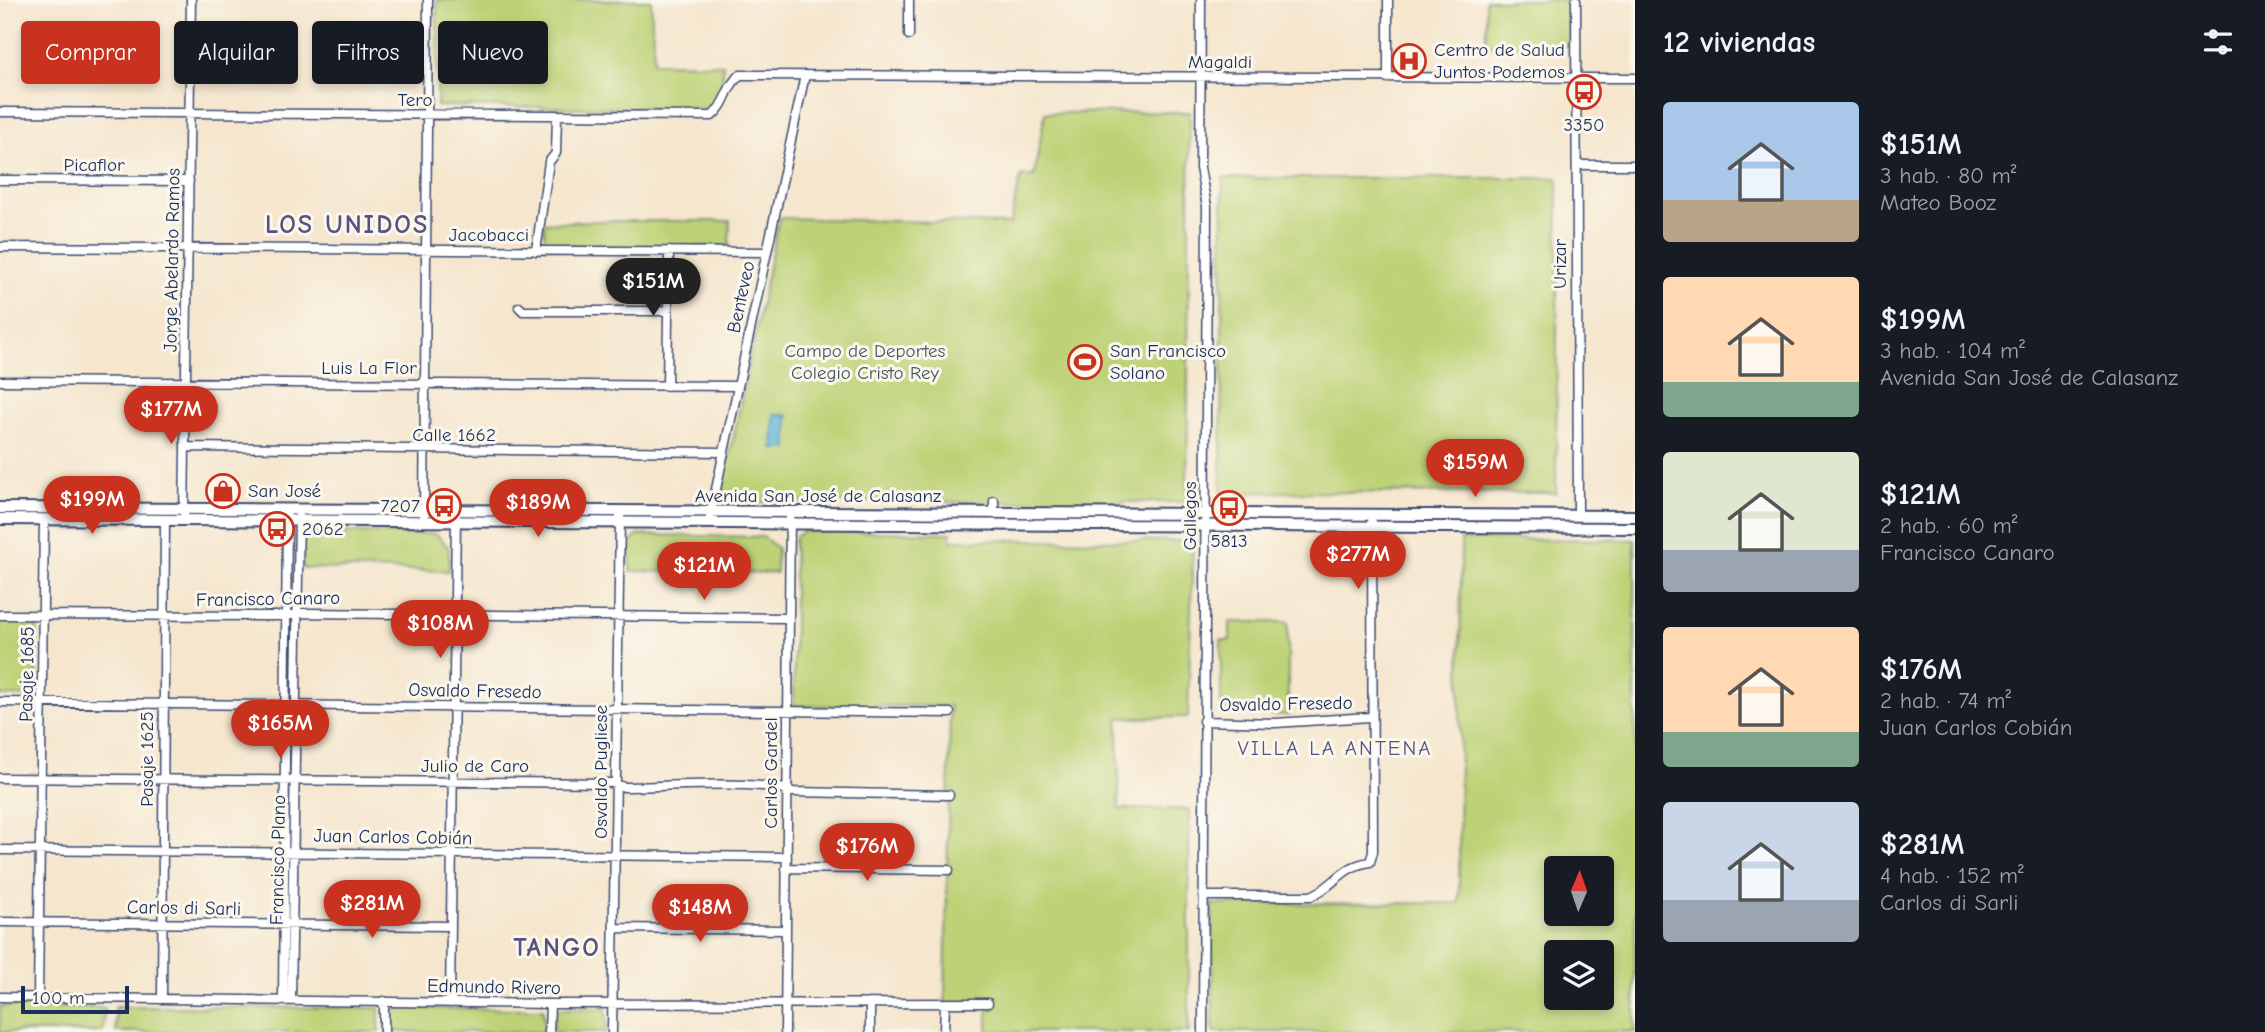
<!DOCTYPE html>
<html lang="es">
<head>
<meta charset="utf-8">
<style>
  body { margin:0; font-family:"Comic Neue",sans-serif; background:#20242c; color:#f1f3f6; height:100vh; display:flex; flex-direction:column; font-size:26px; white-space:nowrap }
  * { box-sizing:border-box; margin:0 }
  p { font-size:23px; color:#9ea1a6 }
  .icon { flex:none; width:38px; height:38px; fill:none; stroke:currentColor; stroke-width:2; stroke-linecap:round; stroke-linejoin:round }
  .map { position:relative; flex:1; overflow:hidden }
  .sheet { display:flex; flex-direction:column; background:#171b24; width:630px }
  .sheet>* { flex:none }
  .guide { position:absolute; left:21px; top:21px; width:665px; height:63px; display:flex; gap:14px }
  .needle { width:46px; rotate:2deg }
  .tools { position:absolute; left:1544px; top:856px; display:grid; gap:14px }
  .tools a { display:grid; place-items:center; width:70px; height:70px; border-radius:7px; background:#171b24; box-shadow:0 4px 10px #0003; font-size:35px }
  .scale { position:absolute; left:21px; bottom:18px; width:108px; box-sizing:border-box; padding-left:7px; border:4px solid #1b2f5e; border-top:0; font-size:19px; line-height:24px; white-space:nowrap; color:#1b2f5e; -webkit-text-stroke:5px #fbf7ec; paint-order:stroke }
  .price { position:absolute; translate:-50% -60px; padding:0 16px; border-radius:24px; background:#c8321e; color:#fff; font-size:23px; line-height:46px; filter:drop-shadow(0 2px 4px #0008) }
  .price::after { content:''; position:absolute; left:50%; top:42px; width:21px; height:16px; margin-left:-10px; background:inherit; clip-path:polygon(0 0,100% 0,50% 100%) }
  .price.current { background:#222; color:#fff }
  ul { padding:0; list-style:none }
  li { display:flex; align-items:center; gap:21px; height:175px; padding:0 28px }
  li span { display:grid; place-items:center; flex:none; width:196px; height:140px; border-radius:7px; color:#555 }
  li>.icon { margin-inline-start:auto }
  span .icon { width:84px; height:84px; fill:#fffc; stroke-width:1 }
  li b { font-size:30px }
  h2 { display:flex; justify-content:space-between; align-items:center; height:84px; padding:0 28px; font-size:30px }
  .pill { padding:0 24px; border-radius:7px; background:#171b24; box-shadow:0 4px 10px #0003; font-size:24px; line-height:63px }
  .pill.current { background:#c8321e; color:#fff }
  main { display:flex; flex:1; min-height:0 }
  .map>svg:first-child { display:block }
</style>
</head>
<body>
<main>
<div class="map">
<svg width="1635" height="1032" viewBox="0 0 1635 1032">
  <rect width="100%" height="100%" fill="#fbf7ec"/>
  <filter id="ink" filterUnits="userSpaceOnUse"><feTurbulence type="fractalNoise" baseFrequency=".0143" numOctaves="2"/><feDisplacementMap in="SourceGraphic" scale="14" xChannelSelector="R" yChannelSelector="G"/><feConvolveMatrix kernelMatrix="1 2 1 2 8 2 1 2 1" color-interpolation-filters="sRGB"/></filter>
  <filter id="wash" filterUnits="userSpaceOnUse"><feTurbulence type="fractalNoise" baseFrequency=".00686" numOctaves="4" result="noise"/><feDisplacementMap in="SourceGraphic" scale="28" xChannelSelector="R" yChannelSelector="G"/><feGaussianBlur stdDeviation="1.57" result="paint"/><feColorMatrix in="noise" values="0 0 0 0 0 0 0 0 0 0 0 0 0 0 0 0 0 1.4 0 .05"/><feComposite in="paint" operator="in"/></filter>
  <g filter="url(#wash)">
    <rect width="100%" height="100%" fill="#f5e6cd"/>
    <path fill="#bdd276" stroke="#6c806a" stroke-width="2" fill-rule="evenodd" d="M437 0H651L654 63 723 64C723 84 723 98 705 109L437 106Z
      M1486 0H1571L1570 46H1486Z
      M1190 112 1187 502H720L779 218 1010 224 1021 176H1034L1045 113Z
      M1223 178H1558L1556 493 1221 492Z
      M594 221H730L729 247 545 245 544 223Z
      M803 531 951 533V540L1193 541 1188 717 1118 718 1119 809H1189V1032H988V1003L945 1004 950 706H794V544L795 537Z
      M311 532 436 534 449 548V571L303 568V538Z
      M638 535 763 537 777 548 776 573 630 571V543Z
      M1461 539 1635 540V1032H1213L1212 904 1459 903ZM1556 868H1601V914H1556ZM1556 952H1601V998H1556Z
      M0 620H31L37 625 36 690 31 696H0Z
      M1230 622H1288V715L1221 714V640H1230Z
      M0 1006 104 1008 103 1032H0Z
      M115 1007 379 1008V1032H116Z
      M388 1008 543 1009 545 1032H386Z
      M606 1008 607 1032H553L555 1009Z"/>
    <path fill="#58b3d6" stroke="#3a719a" stroke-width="2" d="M774 414 788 415V449H773Z"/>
  </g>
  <g filter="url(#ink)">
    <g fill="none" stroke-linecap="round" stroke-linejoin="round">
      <g stroke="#3c4a6f" stroke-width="11">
        <path id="street" d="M1201 0 1200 168 1207 207 1203 1032
          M1388 0V78
          M1576 0 1578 516
          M909 35V0
          M0 112 712 116C727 104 725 87 740 75L1635 78
          M1577 165H1635
          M0 180 189 181
          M0 247 767 252
          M536 251 549 162 556 153 557 116
          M519 307 523 311H668
          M0 381 738 386
          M667 386 669 251
          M185 447 724 452
          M994 501V514
          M424 515 428 0
          M710 517 805 75
          M184 521 191 0
          M0 615 278 616 304 613 789 618
          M0 702 950 713
          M1203 721 1275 723 1370 717
          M0 778 612 783 624 787C661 787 764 779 793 792L949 795
          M0 850 787 857
          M786 868 949 870
          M1203 896H1311C1334 887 1341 866 1370 862L1373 852 1372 522
          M0 922 451 926
          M614 928 786 930
          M0 997 550 1004 988 1003
          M38 998 44 520
          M162 999 165 521
          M283 999 287 517
          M291 999 299 516
          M450 1003 456 516
          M384 1032V1001
          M549 1032 550 1004
          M612 1032 620 517
          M785 1032 790 514
          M870 1032V1003
          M944 1032 945 1004"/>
      </g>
      <g stroke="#3c4a6f" stroke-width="14">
        <path id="secondary" d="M0 508 1635 516
          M0 519 1635 528"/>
      </g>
      <use href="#street" stroke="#fff" stroke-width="8"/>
      <use href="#secondary" stroke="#fff" stroke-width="10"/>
    </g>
  </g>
  <defs>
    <g id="hospital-ring" transform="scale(1.75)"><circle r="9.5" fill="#fbf7ec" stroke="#c8321e" stroke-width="1.5"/><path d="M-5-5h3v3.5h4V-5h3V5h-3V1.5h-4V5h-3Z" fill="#c8321e"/></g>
    <g id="bus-ring" transform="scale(1.75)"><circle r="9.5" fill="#fbf7ec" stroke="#c8321e" stroke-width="1.5"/><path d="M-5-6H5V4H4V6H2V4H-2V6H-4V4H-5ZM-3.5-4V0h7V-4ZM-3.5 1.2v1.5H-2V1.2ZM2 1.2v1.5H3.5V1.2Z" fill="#c8321e"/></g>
    <g id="stadium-ring" transform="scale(1.75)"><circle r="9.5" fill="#fbf7ec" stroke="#c8321e" stroke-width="1.5"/><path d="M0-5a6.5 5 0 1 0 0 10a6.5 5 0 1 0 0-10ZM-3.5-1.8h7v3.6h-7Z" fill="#c8321e"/></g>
    <g id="shop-ring" transform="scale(1.75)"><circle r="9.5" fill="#fbf7ec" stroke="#c8321e" stroke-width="1.5"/><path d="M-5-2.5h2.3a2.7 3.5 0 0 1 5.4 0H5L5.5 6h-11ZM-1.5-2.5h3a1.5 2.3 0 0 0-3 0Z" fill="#c8321e"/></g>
  </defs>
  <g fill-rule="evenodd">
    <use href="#hospital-ring" x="1409" y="61"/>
    <use href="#bus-ring" x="1584" y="92"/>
    <use href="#stadium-ring" x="1085" y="362"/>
    <use href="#shop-ring" x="223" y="491"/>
    <use href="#bus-ring" x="444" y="506"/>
    <use href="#bus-ring" x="1229" y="508"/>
    <use href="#bus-ring" x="277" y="529"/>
  </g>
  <g text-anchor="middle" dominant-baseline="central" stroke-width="6" stroke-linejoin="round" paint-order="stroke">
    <g font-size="19" fill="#1b2f5e" stroke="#fbf7ec" text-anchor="start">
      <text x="1434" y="50">Centro de Salud<tspan x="1434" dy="22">Juntos Podemos</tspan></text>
      <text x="1584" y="125" text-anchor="middle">3350</text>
      <text x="1110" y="351">San Francisco<tspan x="1110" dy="22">Solano</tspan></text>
      <text x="248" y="491">San José</text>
      <text x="420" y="506" text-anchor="end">7207</text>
      <text x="302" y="529">2062</text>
      <text x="1229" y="541" text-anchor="middle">5813</text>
    </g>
    <g font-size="19" fill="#1b2f5e" stroke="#fbf7ec">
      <text x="1220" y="62">Magaldi</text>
      <text x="415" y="100">Tero</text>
      <text x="94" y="165">Picaflor</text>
      <text x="489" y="235">Jacobacci</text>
      <text transform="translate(172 260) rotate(-89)">Jorge Abelardo Ramos</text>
      <text transform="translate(1560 264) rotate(-90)">Urizar</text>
      <text transform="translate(741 297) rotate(-78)">Benteveo</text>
      <text x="369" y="368">Luis La Flor</text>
      <text x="454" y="435">Calle 1662</text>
      <text x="818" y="496">Avenida San José de Calasanz</text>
      <text transform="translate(1190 516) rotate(-90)">Gallegos</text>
      <text transform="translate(268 599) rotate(-1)">Francisco Canaro</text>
      <text transform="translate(27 674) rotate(-89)">Pasaje 1685</text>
      <text transform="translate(475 691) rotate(1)">Osvaldo Fresedo</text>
      <text transform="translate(1286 704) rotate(-1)">Osvaldo Fresedo</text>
      <text transform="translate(147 759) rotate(-90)">Pasaje 1625</text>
      <text x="475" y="766">Julio de Caro</text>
      <text transform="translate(601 772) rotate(-90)">Osvaldo Pugliese</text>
      <text transform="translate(771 773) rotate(-90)">Carlos Gardel</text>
      <text transform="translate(393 837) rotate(1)">Juan Carlos Cobián</text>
      <text transform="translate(278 860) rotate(-89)">Francisco Plano</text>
      <text transform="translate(184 908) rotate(1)">Carlos di Sarli</text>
      <text transform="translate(494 987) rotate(1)">Edmundo Rivero</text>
    </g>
    <g font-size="19" fill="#445864" stroke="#fbf7ec">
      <text x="865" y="351">Campo de Deportes<tspan x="865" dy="22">Colegio Cristo Rey</tspan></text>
    </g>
    <g font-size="21" letter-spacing="2" fill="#57527f" stroke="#fbf7ec">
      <text x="1335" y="748">VILLA LA ANTENA</text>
    </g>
    <g font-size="26" font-weight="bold" letter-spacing="2" fill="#57527f" stroke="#fbf7ec">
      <text x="347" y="225">LOS UNIDOS</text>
      <text x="557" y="948">TANGO</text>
    </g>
  </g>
</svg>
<div class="tools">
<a><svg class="needle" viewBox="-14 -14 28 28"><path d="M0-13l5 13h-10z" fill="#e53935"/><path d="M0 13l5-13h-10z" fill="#9ea1a6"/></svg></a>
<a><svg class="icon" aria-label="layers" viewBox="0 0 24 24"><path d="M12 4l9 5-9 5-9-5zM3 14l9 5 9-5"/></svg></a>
</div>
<div class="scale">100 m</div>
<b class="price current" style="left:653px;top:318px">$151M</b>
<b class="price" style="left:171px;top:446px">$177M</b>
<b class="price" style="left:1475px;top:499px">$159M</b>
<b class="price" style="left:92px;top:536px">$199M</b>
<b class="price" style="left:538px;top:539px">$189M</b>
<b class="price" style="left:1358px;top:591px">$277M</b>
<b class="price" style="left:704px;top:602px">$121M</b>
<b class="price" style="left:440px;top:660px">$108M</b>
<b class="price" style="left:280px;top:760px">$165M</b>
<b class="price" style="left:867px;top:883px">$176M</b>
<b class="price" style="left:372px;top:940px">$281M</b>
<b class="price" style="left:700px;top:944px">$148M</b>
<div class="guide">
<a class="pill current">Comprar</a>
<a class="pill">Alquilar</a>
<a class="pill">Filtros</a>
<a class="pill">Nuevo</a>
</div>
</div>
<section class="sheet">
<h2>12 viviendas<svg class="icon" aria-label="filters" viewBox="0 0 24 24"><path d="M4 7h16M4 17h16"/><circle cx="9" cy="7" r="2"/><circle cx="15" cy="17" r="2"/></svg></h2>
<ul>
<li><span style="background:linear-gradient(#a9c7e8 70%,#b9a48a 0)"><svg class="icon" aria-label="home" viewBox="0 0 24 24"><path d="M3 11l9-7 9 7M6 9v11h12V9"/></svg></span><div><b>$151M</b><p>3 hab. · 80 m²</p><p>Mateo Booz</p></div></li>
<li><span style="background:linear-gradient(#ffd9b3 75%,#7fa58c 0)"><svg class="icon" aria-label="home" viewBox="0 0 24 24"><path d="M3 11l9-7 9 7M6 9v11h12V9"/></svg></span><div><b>$199M</b><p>3 hab. · 104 m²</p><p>Avenida San José de Calasanz</p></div></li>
<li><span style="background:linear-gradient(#dfe7d0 70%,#9aa5b1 0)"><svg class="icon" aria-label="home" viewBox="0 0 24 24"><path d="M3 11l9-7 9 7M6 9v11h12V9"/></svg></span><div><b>$121M</b><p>2 hab. · 60 m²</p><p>Francisco Canaro</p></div></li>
<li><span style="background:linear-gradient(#ffd9b3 75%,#7fa58c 0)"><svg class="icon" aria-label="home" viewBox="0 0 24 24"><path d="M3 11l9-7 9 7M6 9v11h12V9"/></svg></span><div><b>$176M</b><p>2 hab. · 74 m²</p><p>Juan Carlos Cobián</p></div></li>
<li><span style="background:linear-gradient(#c9d6e8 70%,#9aa5b1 0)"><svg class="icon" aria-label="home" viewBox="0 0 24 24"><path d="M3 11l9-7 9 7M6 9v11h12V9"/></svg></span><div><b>$281M</b><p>4 hab. · 152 m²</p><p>Carlos di Sarli</p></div></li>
</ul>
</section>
</main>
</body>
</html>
